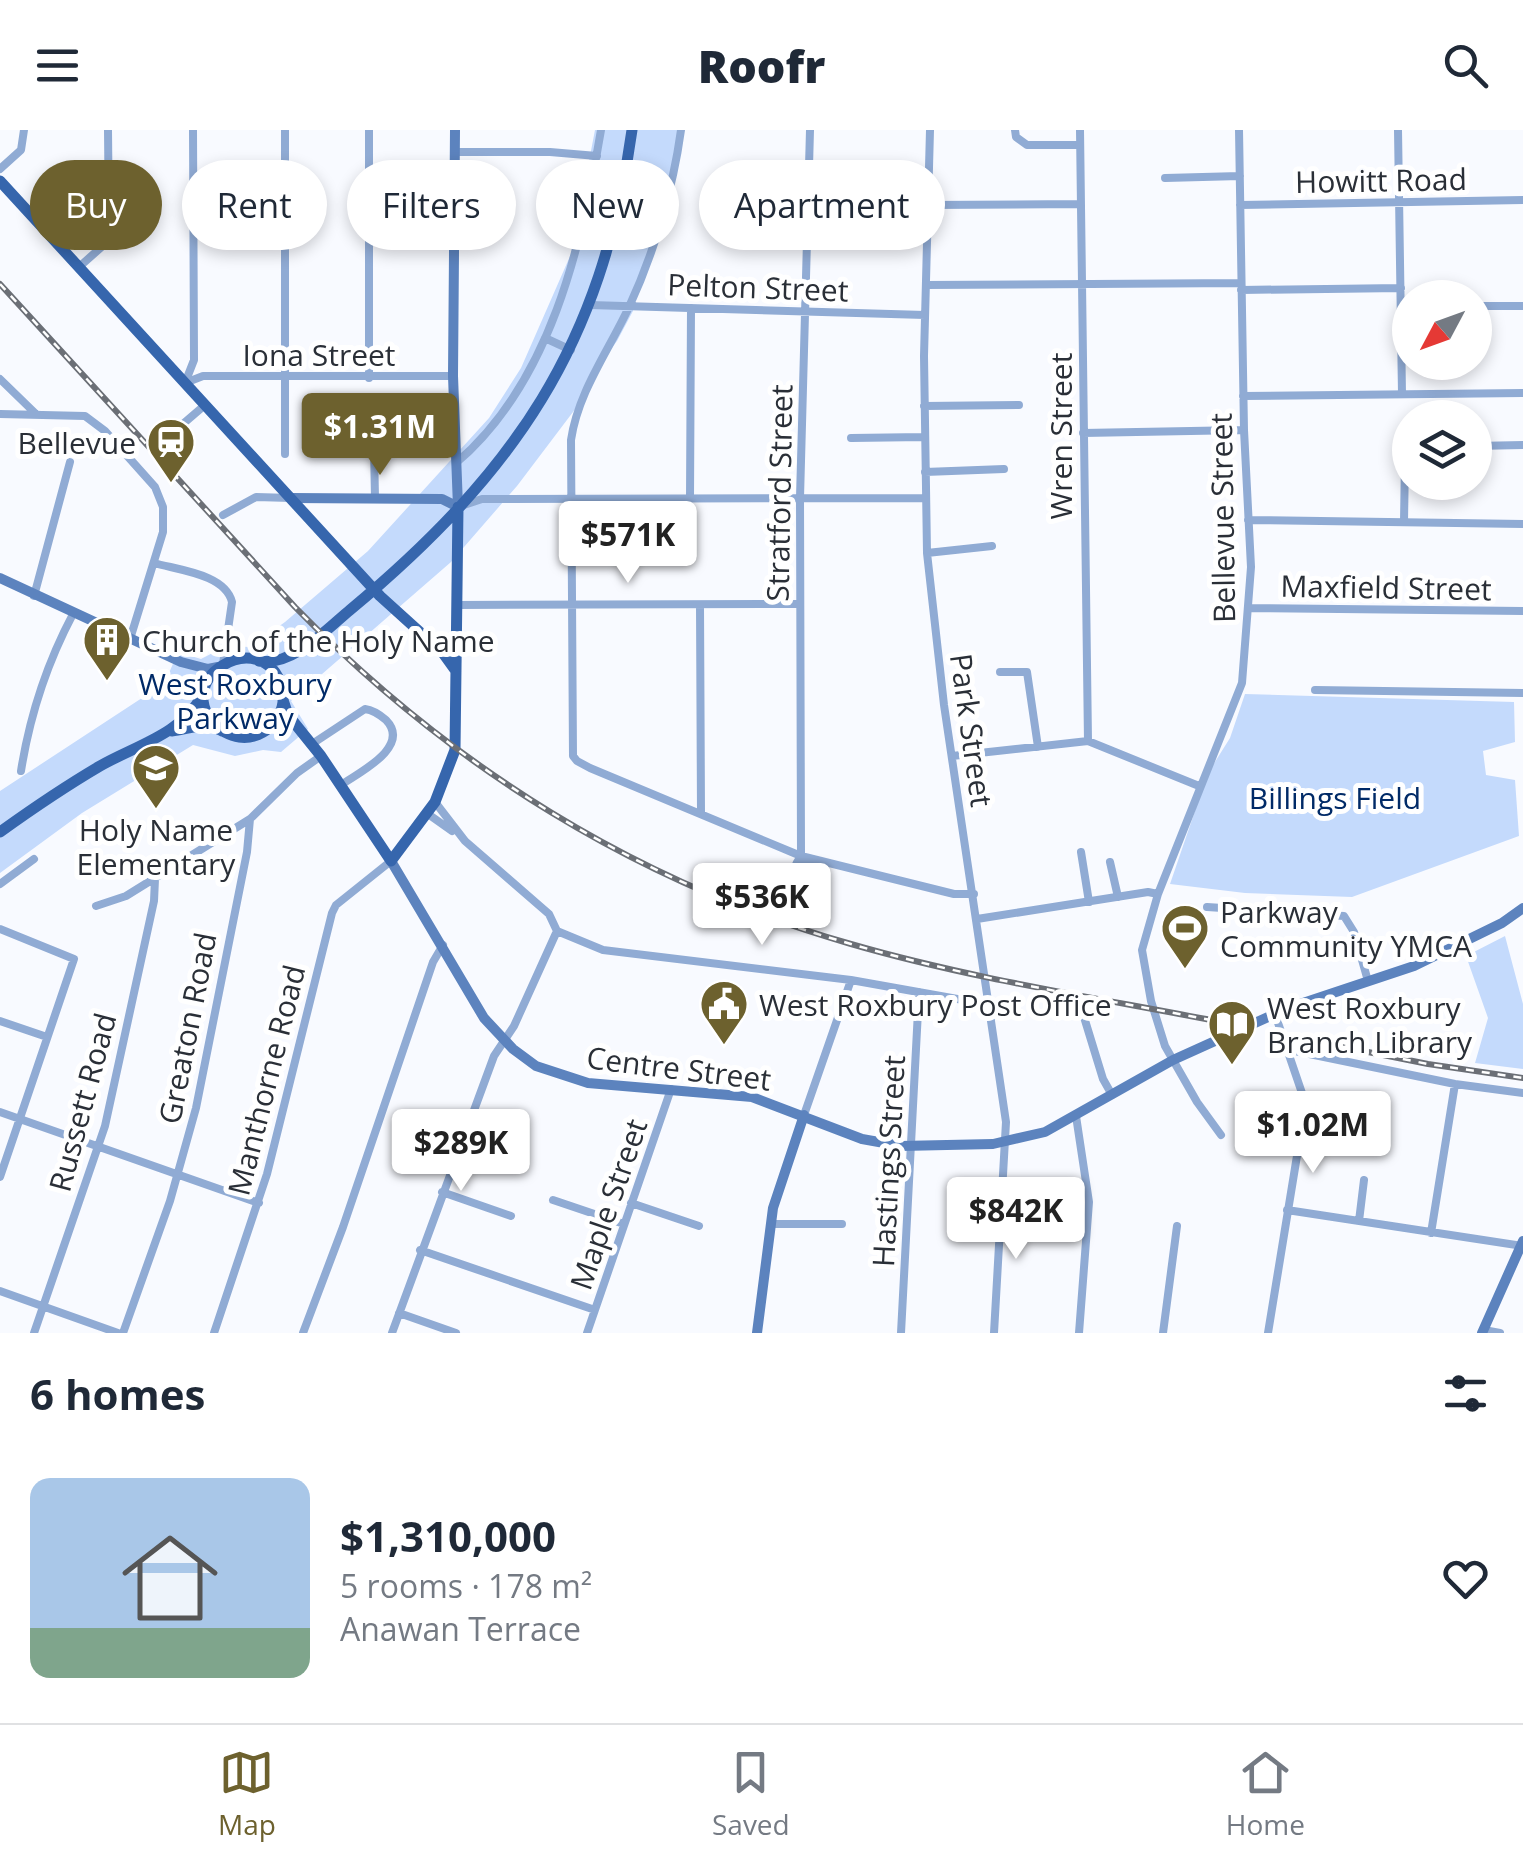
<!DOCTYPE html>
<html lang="en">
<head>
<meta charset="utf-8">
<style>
  body { margin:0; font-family:"Open Sans",sans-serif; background:#f2f2f3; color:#1f2937; height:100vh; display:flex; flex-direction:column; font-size:38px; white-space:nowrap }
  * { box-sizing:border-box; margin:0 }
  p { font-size:32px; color:#747a83 }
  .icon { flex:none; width:55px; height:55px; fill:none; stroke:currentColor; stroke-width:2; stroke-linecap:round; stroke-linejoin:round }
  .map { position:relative; height:1203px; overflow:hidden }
  .panel { display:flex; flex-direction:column; background:#fff; flex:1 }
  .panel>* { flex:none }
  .top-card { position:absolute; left:30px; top:30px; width:1000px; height:90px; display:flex; gap:20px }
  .needle { width:65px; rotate:229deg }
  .buttons { position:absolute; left:1392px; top:150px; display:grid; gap:20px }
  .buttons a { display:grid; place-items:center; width:100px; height:100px; border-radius:50%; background:#fff; box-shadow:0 5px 15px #0003; font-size:50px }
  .price { position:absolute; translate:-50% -85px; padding:0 22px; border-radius:10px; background:#fff; color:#222; font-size:32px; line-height:65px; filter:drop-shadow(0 2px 5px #0008) }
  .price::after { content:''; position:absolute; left:50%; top:60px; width:30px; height:22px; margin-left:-15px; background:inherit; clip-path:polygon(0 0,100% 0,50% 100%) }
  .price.selected { background:#6d612e; color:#fff }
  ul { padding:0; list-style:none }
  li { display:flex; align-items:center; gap:30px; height:250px; padding:0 30px }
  li span { display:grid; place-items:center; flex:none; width:280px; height:200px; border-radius:20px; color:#555 }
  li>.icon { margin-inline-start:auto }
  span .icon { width:120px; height:120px; fill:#fffc; stroke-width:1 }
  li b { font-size:42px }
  h2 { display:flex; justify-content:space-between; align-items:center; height:120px; padding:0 30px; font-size:42px }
  .tag { padding:0 35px; border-radius:45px; background:#fff; box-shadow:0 5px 15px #0003; font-size:35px; line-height:90px }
  .tag.selected { background:#6d612e; color:#fff }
  header { display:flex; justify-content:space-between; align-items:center; height:130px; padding:0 30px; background:#fff; font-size:45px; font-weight:800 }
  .menu { display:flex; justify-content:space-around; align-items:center; height:140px; border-top:2px solid #e0e1e3; background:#fff; font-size:28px; color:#747a83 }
  .menu a { display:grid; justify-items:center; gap:5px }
  .menu .selected { color:#6d612e }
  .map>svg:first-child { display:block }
</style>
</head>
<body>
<header><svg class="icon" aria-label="menu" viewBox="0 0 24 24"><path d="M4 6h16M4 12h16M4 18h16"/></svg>Roofr<svg class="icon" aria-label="search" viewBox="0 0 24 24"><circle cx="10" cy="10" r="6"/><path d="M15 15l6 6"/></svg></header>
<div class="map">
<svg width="1523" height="1203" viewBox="0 0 1523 1203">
  <rect width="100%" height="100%" fill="#f8faff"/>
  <path fill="#c4dafc" d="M595 0H683L674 43 635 160 633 181 617 211 589 249 576 278 517 356 451 432 291 571 308 599 281 622 263 620 235 626 193 615 82 683 0 743V661L145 566 166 550 178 522 201 529 226 516 250 517 285 492 368 421 489 288 521 238 571 124Z
    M1245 564 1514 572 1515 612 1483 621 1486 645 1515 650 1519 706 1352 767 1245 763 1170 754 1208 643 1230 608Z
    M1505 806 1523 874V939L1475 933 1488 888 1466 826Z"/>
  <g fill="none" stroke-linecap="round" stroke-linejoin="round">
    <path stroke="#90abd4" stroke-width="8" d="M285 0V324
      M369 0V248
      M681 0C673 59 654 123 629 177 608 222 578 262 571 310L573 626 577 631 590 638 801 726 954 764H974
      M930 0 924 226 927 423 944 575 1006 992 994 1203
      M1015 0 1016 7 1027 15H1080
      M1080 0 1088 611
      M1398 0 1402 264
      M455 22H550L597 26
      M0 39 21 20 24 0
      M1165 48 1240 46
      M928 75 1080 74
      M1240 75 1523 70
      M79 137 106 113 109 101 108 0
      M926 155 1241 153
      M1241 160 1401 158
      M590 175 925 185
      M1475 176H1523
      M545 208 571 220
      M0 249 36 284
      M185 253 203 246H453
      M185 253 194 230 193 0
      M1243 266 1523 263
      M924 276 1019 275
      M0 284 85 286 105 301 155 357 163 377V402L130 509
      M1083 303 1244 300
      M851 308 924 307
      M163 311 205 275
      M1475 316 1523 315
      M374 318 375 368
      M456 333C551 252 581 117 601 0
      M925 342 1004 339
      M690 368 691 178
      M461 376 482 369 925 368
      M223 385 256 367 291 368
      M1248 390 1523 394
      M1404 392 1405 330 1410 326
      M927 423 992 416
      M154 433C178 440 225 444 232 472L223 534
      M34 466 70 332
      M457 475 800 474
      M700 475 701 683
      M1249 478 1523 481
      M1000 542H1027L1038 617
      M1315 560 1523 563
      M312 614 365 579C373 580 379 584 386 590 412 617 358 643 341 655
      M952 626 1088 611 1199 656
      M21 641C30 584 46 535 73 484
      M435 672 465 711 549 784 557 801
      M428 684 452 701
      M1081 722 1089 772
      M801 726 812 746 811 774 803 776 792 770C790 755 792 738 801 726L800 368 810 0
      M1110 732 1118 767
      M0 754 34 729
      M96 776 126 766 250 689
      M1207 777 1344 786 1354 802 1368 851
      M977 789 1148 762 1158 764
      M0 799 74 829 0 1047
      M557 801 603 820 851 850
      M1084 887 1103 949 1112 965
      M0 891 47 907
      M1290 920 1455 954 1523 963
      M0 982 259 1073
      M804 985 851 850 991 875
      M1076 986 1089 1072 1079 1203
      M1221 1005 1197 972 1165 916 1151 871 1142 820 1158 764 1242 553 1251 437 1244 300 1239 0
      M442 1062 511 1086
      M553 1070 624 1094
      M631 1073 699 1096
      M1287 1080 1523 1116
      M1359 1091 1364 1050
      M772 1094H842
      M1431 1103 1455 954
      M420 1120 595 1180
      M0 1161 118 1203
      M399 1183 456 1203
      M1484 1200 1500 1203
      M34 1203 105 996 154 771 155 749
      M123 1203 170 1071 196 978 247 722 250 689 297 643 321 626
      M214 1203 267 1044 332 783 336 775 391 731
      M303 1203 343 1097 433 832 443 815
      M392 1203 494 926 514 896 557 801
      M587 1203 671 959
      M901 1203 919 862
      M1163 1203 1177 1096
      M1268 1203 1304 983 1303 966 1275 884"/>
    <path stroke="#5c83be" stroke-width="10" d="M455 0 453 246 458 377
      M291 368 442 369 458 377
      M0 448 181 532 208 539 218 537
      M391 731 484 888 513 919 536 936 588 953 752 967 862 1009 901 1016 993 1014 1045 1002 1173 930 1288 878 1414 836 1502 793 1523 778
      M757 1203 773 1078 804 985
      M1482 1203 1523 1111"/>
    <path stroke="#3666ad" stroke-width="11" d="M0 51 380 466 443 523 456 541
      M259 531C292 537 327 499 350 480 515 342 602 216 632 0
      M283 570 288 585 321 626 391 731 435 672 455 620 458 377
      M172 601C184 600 198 594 210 596 220 598 228 606 239 607 266 611 289 584 282 558 264 491 161 551 222 601
      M0 702C32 679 66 656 100 636 137 615 180 605 202 566"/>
    <g stroke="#6b6f76" stroke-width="6">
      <path id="rail" d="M0 154 295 477C450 636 637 753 851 814 972 849 1098 868 1221 892
        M1293 907 1428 934 1523 948"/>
    </g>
    <use href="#rail" stroke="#fff" stroke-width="2.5" stroke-dasharray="8" stroke-linecap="butt"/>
  </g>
  <defs>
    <g id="station-pin" transform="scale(2.5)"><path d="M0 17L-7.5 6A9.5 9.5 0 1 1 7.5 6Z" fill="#6d612e" stroke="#fff"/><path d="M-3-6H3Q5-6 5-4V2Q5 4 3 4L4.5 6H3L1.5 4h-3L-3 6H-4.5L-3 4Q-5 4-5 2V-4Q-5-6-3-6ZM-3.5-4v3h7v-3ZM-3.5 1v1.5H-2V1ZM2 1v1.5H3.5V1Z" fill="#fff"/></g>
    <g id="building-pin" transform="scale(2.5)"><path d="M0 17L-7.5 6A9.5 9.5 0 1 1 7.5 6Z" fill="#6d612e" stroke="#fff"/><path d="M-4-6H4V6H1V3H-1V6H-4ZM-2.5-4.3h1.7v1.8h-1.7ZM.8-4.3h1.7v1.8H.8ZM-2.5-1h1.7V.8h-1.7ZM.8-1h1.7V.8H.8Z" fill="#fff"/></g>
    <g id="school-pin" transform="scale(2.5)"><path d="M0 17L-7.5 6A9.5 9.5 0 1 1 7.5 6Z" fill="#6d612e" stroke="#fff"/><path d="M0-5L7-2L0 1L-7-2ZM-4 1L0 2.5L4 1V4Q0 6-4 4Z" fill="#fff"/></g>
    <g id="stadium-pin" transform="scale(2.5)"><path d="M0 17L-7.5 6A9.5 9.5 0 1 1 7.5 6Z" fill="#6d612e" stroke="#fff"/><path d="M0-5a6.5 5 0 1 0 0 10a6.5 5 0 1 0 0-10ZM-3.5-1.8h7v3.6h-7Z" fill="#fff"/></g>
    <g id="civic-pin" transform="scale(2.5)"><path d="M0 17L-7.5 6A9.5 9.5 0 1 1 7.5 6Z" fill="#6d612e" stroke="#fff"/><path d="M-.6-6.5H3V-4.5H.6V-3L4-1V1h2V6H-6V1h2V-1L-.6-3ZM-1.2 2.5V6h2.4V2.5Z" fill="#fff"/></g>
    <g id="library-pin" transform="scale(2.5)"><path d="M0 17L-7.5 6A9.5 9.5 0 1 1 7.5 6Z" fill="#6d612e" stroke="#fff"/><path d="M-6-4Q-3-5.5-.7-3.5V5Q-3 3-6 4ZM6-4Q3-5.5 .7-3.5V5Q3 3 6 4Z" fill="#fff"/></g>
  </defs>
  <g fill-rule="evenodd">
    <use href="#station-pin" x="171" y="312"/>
    <use href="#building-pin" x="107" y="510"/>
    <use href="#school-pin" x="156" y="638"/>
    <use href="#stadium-pin" x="1185" y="798"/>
    <use href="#civic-pin" x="724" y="874"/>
    <use href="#library-pin" x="1232" y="894"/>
  </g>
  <g text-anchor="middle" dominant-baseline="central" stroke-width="10" stroke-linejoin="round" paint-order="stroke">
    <g font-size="30" fill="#2a2f37" stroke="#fff">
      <text transform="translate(1381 50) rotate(-1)">Howitt Road</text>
      <text transform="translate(758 157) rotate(2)">Pelton Street</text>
      <text x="319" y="224">Iona Street</text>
      <text transform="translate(1060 306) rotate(-90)">Wren Street</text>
      <text transform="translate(779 363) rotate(-89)">Stratford Street</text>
      <text transform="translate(1222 388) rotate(-91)">Bellevue Street</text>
      <text transform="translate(1386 457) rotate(1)">Maxfield Street</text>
      <text transform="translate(972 600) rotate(82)">Park Street</text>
      <text transform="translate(187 898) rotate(-79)">Greaton Road</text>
      <text transform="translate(679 938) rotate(7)">Centre Street</text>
      <text transform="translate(266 950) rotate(-76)">Manthorne Road</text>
      <text transform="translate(82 972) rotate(-75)">Russett Road</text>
      <text transform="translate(888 1031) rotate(-87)">Hastings Street</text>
      <text transform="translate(608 1074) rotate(-71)">Maple Street</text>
    </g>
    <g font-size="30" fill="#2a2f37" stroke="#fff" text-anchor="start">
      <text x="136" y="312" text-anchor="end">Bellevue</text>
      <text x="142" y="510">Church of the Holy Name</text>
      <text x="156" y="699" text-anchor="middle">Holy Name<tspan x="156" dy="34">Elementary</tspan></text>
      <text x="1220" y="781">Parkway<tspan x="1220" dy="34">Community YMCA</tspan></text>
      <text x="759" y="874">West Roxbury Post Office</text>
      <text x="1267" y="877">West Roxbury<tspan x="1267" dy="34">Branch Library</tspan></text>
    </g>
    <g font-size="30" fill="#002a67" stroke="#fff">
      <text x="235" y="553">West Roxbury<tspan x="235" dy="34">Parkway</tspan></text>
      <text x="1335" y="667">Billings Field</text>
    </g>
  </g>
</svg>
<div class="buttons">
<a><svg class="needle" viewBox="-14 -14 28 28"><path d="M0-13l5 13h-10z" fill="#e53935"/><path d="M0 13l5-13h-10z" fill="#747a83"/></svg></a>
<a><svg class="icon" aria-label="layers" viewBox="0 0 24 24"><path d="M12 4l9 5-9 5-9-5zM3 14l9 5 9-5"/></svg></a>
</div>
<b class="price selected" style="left:380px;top:348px">$1.31M</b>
<b class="price" style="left:628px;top:456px">$571K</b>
<b class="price" style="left:762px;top:818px">$536K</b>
<b class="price" style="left:1313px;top:1046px">$1.02M</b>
<b class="price" style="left:461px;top:1064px">$289K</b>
<b class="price" style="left:1016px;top:1132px">$842K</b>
<div class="top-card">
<a class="tag selected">Buy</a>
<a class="tag">Rent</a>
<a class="tag">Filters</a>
<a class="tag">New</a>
<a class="tag">Apartment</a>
</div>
</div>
<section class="panel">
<h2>6 homes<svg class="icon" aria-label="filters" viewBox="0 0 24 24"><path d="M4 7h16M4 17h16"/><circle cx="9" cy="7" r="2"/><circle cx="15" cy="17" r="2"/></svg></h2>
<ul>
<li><span style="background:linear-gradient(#a9c7e8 75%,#7fa58c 0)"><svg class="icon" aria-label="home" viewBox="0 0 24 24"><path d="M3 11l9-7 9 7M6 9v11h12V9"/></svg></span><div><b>$1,310,000</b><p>5 rooms · 178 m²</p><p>Anawan Terrace</p></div><svg class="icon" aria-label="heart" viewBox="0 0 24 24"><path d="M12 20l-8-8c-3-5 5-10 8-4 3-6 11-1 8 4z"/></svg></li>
</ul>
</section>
<nav class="menu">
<a class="selected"><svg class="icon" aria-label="map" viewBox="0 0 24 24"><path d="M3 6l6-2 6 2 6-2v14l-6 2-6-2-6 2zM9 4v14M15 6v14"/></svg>Map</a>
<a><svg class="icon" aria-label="saved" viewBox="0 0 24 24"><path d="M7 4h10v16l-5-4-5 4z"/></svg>Saved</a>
<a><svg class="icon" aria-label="home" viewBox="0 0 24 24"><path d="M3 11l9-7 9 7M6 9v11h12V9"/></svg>Home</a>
</nav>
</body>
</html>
